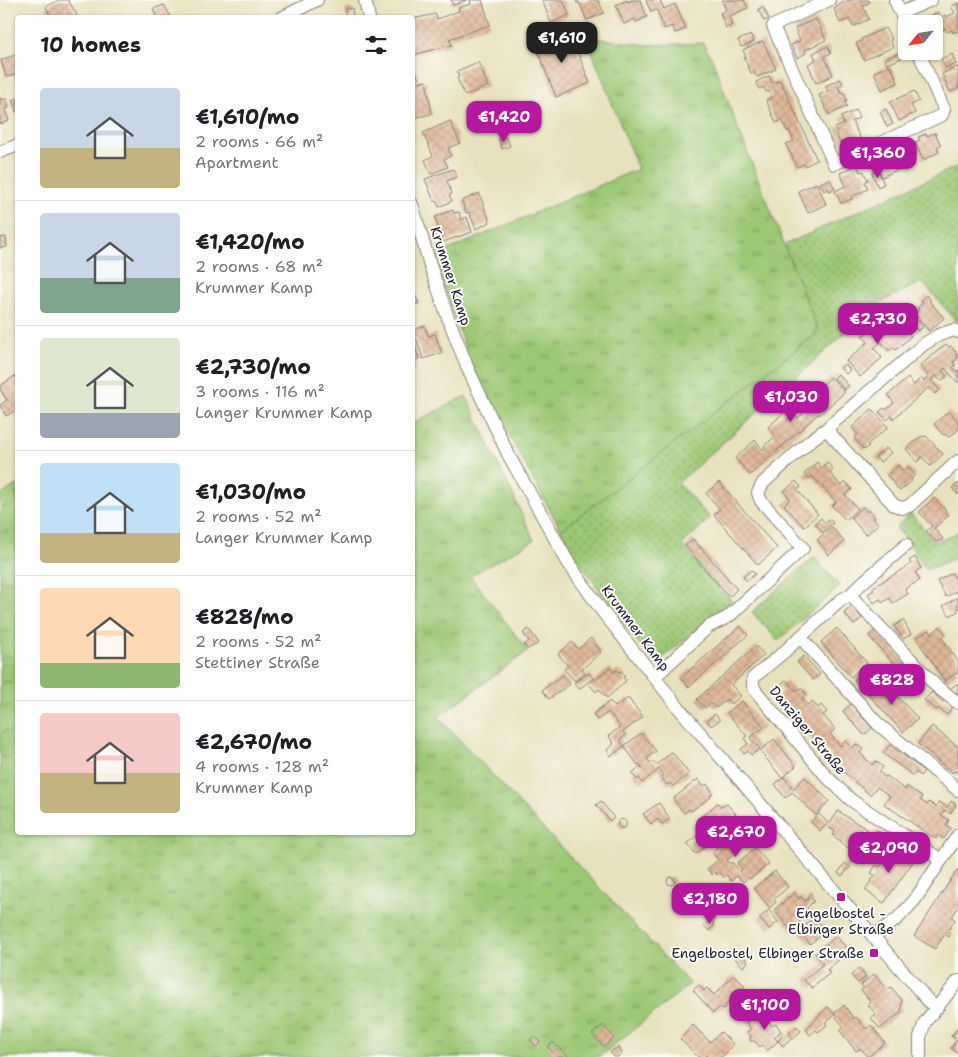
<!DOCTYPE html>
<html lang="en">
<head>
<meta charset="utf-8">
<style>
  body { margin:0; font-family:"Shantell Sans",sans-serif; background:#f6f6f6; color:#202124; height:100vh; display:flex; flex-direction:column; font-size:19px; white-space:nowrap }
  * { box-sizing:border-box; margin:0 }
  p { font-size:16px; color:#757577 }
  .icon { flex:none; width:28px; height:28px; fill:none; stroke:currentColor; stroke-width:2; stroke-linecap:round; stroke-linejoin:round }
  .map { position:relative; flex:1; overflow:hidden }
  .side { position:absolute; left:15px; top:15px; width:400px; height:820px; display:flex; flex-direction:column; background:#fff; border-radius:5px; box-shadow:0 1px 4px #0004 }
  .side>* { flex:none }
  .needle { width:32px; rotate:240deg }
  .tools { position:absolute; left:898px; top:15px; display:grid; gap:10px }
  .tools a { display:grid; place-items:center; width:45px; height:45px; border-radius:5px; background:#fff; box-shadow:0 1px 4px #0004; font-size:25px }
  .price { position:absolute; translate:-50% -42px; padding:0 11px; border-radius:10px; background:#b5179e; color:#fff; font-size:16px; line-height:32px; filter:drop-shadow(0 1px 2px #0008) }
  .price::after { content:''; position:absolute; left:50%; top:30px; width:15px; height:11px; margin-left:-8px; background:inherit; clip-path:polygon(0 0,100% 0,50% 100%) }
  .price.on { background:#222; color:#fff }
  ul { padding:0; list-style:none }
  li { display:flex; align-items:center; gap:15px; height:125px; padding:0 25px }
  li+li { border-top:1px solid #e0e0e0 }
  li span { display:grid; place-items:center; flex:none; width:140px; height:100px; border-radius:5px; color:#555 }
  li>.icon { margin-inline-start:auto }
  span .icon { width:60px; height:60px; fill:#fffc; stroke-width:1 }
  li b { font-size:21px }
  h2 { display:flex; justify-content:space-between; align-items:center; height:60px; padding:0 25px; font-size:21px }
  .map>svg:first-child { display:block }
</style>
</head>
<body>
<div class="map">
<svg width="958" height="1057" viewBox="0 0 958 1057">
  <defs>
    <pattern id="grass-tufts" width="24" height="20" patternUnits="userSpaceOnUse" patternTransform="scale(1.25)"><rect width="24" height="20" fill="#9cc773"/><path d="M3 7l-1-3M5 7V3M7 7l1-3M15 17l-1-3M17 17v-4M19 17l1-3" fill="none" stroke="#7fa160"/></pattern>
    <pattern id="park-dots" width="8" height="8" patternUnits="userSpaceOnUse" patternTransform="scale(1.25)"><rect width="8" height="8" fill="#9cc773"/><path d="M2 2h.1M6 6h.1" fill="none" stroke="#7fa160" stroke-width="1.8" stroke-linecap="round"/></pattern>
    <pattern id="building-cross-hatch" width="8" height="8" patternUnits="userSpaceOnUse" patternTransform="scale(1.25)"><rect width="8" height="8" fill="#e0b798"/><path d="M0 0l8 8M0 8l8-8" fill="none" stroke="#c09d84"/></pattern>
  </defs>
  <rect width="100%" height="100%" fill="#fdfcf7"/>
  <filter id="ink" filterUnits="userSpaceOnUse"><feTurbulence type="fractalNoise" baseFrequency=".02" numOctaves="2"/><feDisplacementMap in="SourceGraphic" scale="10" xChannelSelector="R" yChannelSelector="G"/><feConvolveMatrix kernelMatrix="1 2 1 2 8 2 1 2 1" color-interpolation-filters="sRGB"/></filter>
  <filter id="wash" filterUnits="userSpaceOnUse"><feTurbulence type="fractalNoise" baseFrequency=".0096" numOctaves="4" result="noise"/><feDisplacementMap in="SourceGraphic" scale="20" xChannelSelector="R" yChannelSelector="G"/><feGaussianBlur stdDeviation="1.12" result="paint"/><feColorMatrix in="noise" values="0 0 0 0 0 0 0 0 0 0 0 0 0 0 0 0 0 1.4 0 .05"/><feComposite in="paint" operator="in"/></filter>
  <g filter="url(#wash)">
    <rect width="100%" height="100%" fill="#e8e1bd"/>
    <path fill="url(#grass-tufts)" stroke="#5f7457" d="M586 37 648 45 703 43 713 61 737 126 819 332 561 530 472 368 434 256 638 169Z
      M466 396 534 540 470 576 528 651 438 717 690 984 599 1057H0V496L17 484 18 832H412L413 423Z"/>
    <path fill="url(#park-dots)" stroke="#5f7457" d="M958 166V321L957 322 922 282 879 303 678 483 710 518 682 545 732 601 660 660 649 656 615 613 579 561 561 530 819 332 784 245Z
      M911 514 936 543 958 532V557L926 570 911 546 896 527Z
      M814 557 840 586 778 641 752 612Z"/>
    <g id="blocks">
      <path fill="url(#building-cross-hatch)" d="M59 0H68L77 15 73 18H52L46 7Z
        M451 0H467L453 5Z
        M470 0H482L490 25 449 39 452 45 412 55V19L436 14 437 19 459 11 458 8 471 4Z
        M542 0H563L569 15 551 23Z
        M576 0H598L604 13 587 20 579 2 577 3Z
        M627 0 628 2 632 0H640L647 17 636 22 635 19 624 24 616 5Z
        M648 0H660L664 9 675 4 686 29 675 33 672 26 664 29 657 10 651 12 646 1Z
        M722 0H744L748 8 729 16 732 25 726 28 720 13 726 10Z
        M849 0H869L870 2 863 6 869 19 853 27 849 19 840 23 834 9 842 3Z
        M958 3V31L953 33 952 30 947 32 945 28 934 33V24H917V22L938 12 940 18 945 15 946 17 955 13 951 6Z
        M164 5 171 17 157 18 153 9Z
        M763 7 769 19 764 21 758 9Z
        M352 8 353 16 346 17 345 9Z
        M816 19 826 40 805 50 806 53 797 58 791 45 800 41 795 28Z
        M588 24 591 33 585 35 582 26Z
        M885 28 892 39 890 40 893 47 864 60 856 43 862 41 861 39Z
        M569 31 590 83 556 97 535 44Z
        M751 35 754 42 741 47 738 40Z
        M763 41 776 69 757 77 754 72 751 73 744 58 746 57 743 50Z
        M828 46 831 53 824 56 833 75 816 83 808 64 816 60 813 53Z
        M899 53 902 58 887 64 884 59Z
        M18 54V74L6 77 1 60Z
        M952 54 956 64 946 68 941 59Z
        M478 62 488 86 465 96 457 78 459 77 457 71Z
        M890 65 892 71 893 70 898 83 882 90 874 72Z
        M958 66V89L950 92 942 74Z
        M412 71H416L419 82 426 81 432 114 413 118Z
        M769 76 772 83 780 80 817 160 805 166 804 164 797 167 786 144 794 141 789 130 787 131 782 120 776 123 766 100 772 97 769 91 766 92 764 87 759 89 756 82Z
        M840 79 843 84 838 86 841 93 843 92 847 101 845 102 847 106 829 115 819 95 828 91 825 86Z
        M914 91 919 101 911 105 915 113 899 121 890 102Z
        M0 98H2V100L7 99 9 108 5 109 9 121 0 124Z
        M17 98 18 111 16 112 12 100Z
        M886 109 893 124 887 127 880 112Z
        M856 110 859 118 852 121 861 140 845 148 842 141 840 143 836 135 838 134 835 128 844 124 841 117Z
        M450 121 460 143 448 148 451 156 444 159 448 167 431 174 425 160 433 156 423 133Z
        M935 133 941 145 937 147 939 152 923 160 915 142 920 140 918 137 926 134 927 136Z
        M506 137 510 146 502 149 499 140Z
        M890 151 893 157 894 156 898 163 896 164 899 169 882 177 873 158Z
        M857 165 860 172 863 171 868 180 865 182 868 189 851 197 852 199 841 203 835 191 846 186 840 173Z
        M453 169 457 177 447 181 452 194 449 195 452 201 439 207 436 201H434L425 179Z
        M878 170 884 184 878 187 872 173Z
        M830 179 835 189 829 191 828 188 824 191 820 183Z
        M817 183 826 204 808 213 798 191Z
        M479 193 490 222 476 229 469 212 466 213 462 201Z
        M453 210 454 213 459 212 461 220 467 217 472 232 443 242 435 217Z
        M6 237 7 247 0 248V238Z
        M412 289 419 303 412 306Z
        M926 295 931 300 929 301 944 318 929 331 915 314 919 310 917 308 923 303 920 301Z
        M912 314 923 327 918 331 907 319Z
        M883 318 889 325 895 319 911 336 896 350 893 347 889 351 881 342 874 348 882 358 860 377 846 361 868 342 862 336Z
        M425 326 428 336 435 334 442 353 423 359 417 340 413 341 419 359 414 361 416 368 412 369V330Z
        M946 344 949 347 951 346 957 354 956 355 958 358 953 362 955 365 953 367 956 371 958 370V383L945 368 942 371 947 376 941 381 936 376 931 380 940 390 935 394 929 387 893 419 892 416 887 420 879 412 884 408 886 410 894 403 888 395 908 378 914 385 921 378 924 381 929 377 920 366Z
        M845 364 850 370 846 374 840 368Z
        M838 374 849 386 845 390 834 378Z
        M15 376 18 379V409L6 416 0 406V405L7 400 0 389V386Z
        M831 377 845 392 819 415 818 414 750 475 735 458 755 440 763 450 765 448 764 446 776 436 768 427 789 408 798 418 806 411 795 398 813 382 819 388Z
        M872 409 888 427 867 445 869 446 864 450 854 438 858 435 852 427Z
        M949 411 958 421V430L949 437 944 434 943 435 934 424Z
        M926 436 943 454 930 466 922 457 917 462 906 449 920 437Z
        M886 448 891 453 880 462 875 457Z
        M817 462 821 468 827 462 833 469 830 473 841 486 846 482 852 489 845 495 858 509 846 520 832 506 836 502 812 476 809 479 804 474Z
        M898 465 904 471 908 467 915 475 911 479 912 481 900 491 887 475Z
        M796 481 801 487 797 490 818 514 804 527 784 505 790 499 784 491Z
        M719 482 777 548 758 565 714 515 720 509 706 493Z
        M958 483V495L952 488Z
        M934 498 946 510 945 511 949 515 934 528 943 539 936 542 926 531 932 526 919 512Z
        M863 507 867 512 869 510 875 517 873 518 878 524 866 535 851 518Z
        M821 518 825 523 830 519 833 523 823 533 815 523Z
        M832 527 844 542 829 555 817 540Z
        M693 539 737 589 729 597 685 546Z
        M915 557 921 568 915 572 920 580 905 589 908 594 893 603 890 598 882 603 880 599 874 603 868 594 874 590 872 588 911 564 909 561Z
        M751 570 755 574 747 581 743 577Z
        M952 573 958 584V590L946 597 937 581Z
        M958 597V611L950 616 943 606Z
        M852 606 862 618 854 625 844 613Z
        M903 620 911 634 903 639 894 626Z
        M740 626 748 635 689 687 681 678Z
        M940 626 946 635 942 638 958 661V672L945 681 916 638 929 630 932 634Z
        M837 628 867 663 851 677 821 642Z
        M529 629 539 643 528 649 524 645 529 641 523 633Z
        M877 629 908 665 901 672 869 636Z
        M591 638 601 652 582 669 585 673 575 681 564 669 568 666 558 654 572 642 578 649Z
        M756 646 764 655 731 685 741 696 731 704 727 699 716 708 711 703 705 708 697 699Z
        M804 656 820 674 813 680 797 662Z
        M610 668 613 672 617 670 619 672 621 671 625 676 623 677 626 681 607 698 599 689 596 692 589 684Z
        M865 670 873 680 862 689 854 680Z
        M589 673 593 678 579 689 574 683Z
        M563 675 570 684 549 699 542 690Z
        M882 679 918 719 903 732 867 693Z
        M786 680 796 691 801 688 806 694 802 698 808 705 812 701 818 708 821 705 827 712 823 715 835 729 830 734 840 746 846 741 853 748 856 744 863 749 860 753 872 765 876 761 883 767 879 772 885 777 887 776 905 790 907 786 922 797 920 800 927 805 929 802 936 807 939 802 947 807 951 801 956 805 950 814 945 810 941 815 949 820 946 825 951 828 944 839 938 835 936 839 884 804 890 796 877 787 870 795 829 759 832 756 820 742 818 744 777 695 783 691 779 686Z
        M958 683V696L947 691Z
        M932 692 943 702 945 700 953 706 947 715 938 708 937 710 924 700Z
        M628 698 643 717 623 732 626 735 620 740 624 746 641 733 656 751 647 758 650 763 653 761 656 765 672 752 689 774 673 786 670 783 667 785 661 777 663 775 659 769 642 783 639 778 637 780 632 773 640 767 642 769 643 768 639 764 638 765 624 746 611 756 607 750 614 744 609 736 620 727 609 712 597 720 593 714 610 701 615 707Z
        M742 701 764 727 750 738 760 749 751 755 748 751 744 754 741 749 748 744 744 738 747 736 727 713Z
        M851 704 872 728 864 735 843 711Z
        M715 714 720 720 711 726 707 720Z
        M932 726 958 747V774L954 771 953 773 918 744Z
        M774 739 796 766 782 778 760 751Z
        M890 745 924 771 920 776 916 772 913 776 883 753Z
        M784 777 793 789 805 777 829 801 816 815 792 792 785 798 775 784Z
        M698 779 703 786 707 784 713 793 710 795 711 797 691 811 689 809 684 813 673 799Z
        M601 801 614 818 610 821 596 805Z
        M659 803 670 819 662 824 658 819 651 824 643 814Z
        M718 803 721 807 727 804 736 814 711 835 714 838 696 854 687 844 706 829 698 819Z
        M838 811 868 830 865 834 868 836 863 844 859 842 858 845 853 842 849 848 840 843 841 841 833 836 835 831 828 827Z
        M819 814 828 823 820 831 811 822Z
        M617.5 824a4.5 4.5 0 1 1 9 0a4.5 4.5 0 1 1-9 0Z
        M737 826 750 841 727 860 730 864 732 862 740 872 742 869 737 863 755 848 769 864 750 879 749 877 743 882 737 876 731 881 727 875 724 877 720 873 717 875 715 872 712 875 707 869 718 860 712 852 717 848 714 845Z
        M877 830 882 834 876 843 870 840Z
        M895 845 915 859 884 903 865 890 875 875 871 873 876 865 880 867Z
        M845 863 850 867 842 876 838 873Z
        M958 869V907L952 917 955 920 948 931 951 934 949 937 945 934 935 949 914 936Z
        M775 871 788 887 774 899 776 902 770 908 754 888Z
        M667 881a4 4 0 1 1 8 0a4 4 0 1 1-8 0Z
        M794 893 799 899 801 897 805 901 810 897 814 901 807 908 808 909 796 918 800 922 791 930 774 910Z
        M692 899 700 901 698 908 691 906Z
        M769 910 778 922 769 929 759 918Z
        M714 917 715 919 713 923 714 926 709 931 704 926Z
        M815 917 826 931 810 944 799 930Z
        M836 936 849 951 827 970 830 973 812 988 804 980 823 964 815 954Z
        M739 950 748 962 743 967 733 956Z
        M859 968 866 977 858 983 851 975Z
        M874 974 887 990 891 987 902 1000 901 1012 880 1029 871 1018 876 1014 868 1005 871 1002 861 990 864 988 861 985Z
        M734 975 745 986 735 995 741 1001 734 1008 728 1002 726 1004 725 1008 722 1009 720 1007 713 1013 693 990 699 985 704 991 707 988 714 995Z
        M844 1005 854 1019 856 1017 866 1029 871 1025 885 1043 868 1057 860 1048 856 1051 840 1031 844 1027 836 1017 837 1016 835 1013Z
        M763 1007 769 1014 765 1017 772 1026 776 1024 781 1031 774 1037 778 1041 786 1033 791 1038 783 1046 778 1041 767 1051 762 1045 760 1047 754 1041H751L750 1040 751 1036 747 1032 751 1029 746 1022Z
        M828 1007 835 1015 825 1023 827 1025 818 1032 816 1030 810 1035 806 1029 819 1016V1015Z
        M603 1025 614 1038 604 1047 592 1034Z
        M693 1025 710 1042 721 1032 734 1045 722 1057H708L706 1055 705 1057H698L680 1039Z
        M797 1026 801 1031 793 1038 789 1033Z
        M958 1028V1054L951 1048 957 1040 951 1036Z
        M534 1036 540 1042 536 1046 530 1040Z
        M553 1042 560 1049 569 1057H557L548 1047Z
        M618 1047 622 1053 618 1057H614L610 1052Z"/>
    </g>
  </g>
  <g filter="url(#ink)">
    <use href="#blocks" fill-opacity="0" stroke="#85827c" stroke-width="1"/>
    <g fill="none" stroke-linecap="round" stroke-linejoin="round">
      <g stroke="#85827c" stroke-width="14">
        <path id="minor" d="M365 0 369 18
          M829 0 773 26 834 164 942 115 944 109 918 51
          M895 0 906 25
          M901 13 931 0
          M281 18 317 0
          M0 152 18 145
          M412 204 430 265 447 315 468 369 508 454 569 564 602 611 678 707 929 1002 937 1008
          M826 429 894 505 902 508 909 506 958 461
          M906 545 862 583 850 595 841 600 784 652 753 678V685L755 690 827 777 851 800 941 860
          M850 595 936 686 958 703
          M800 637 878 724 958 790
          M655 677 708 627 728 617 803 548 761 501 758 493 763 483 811 440 826 429 924 344 939 335 954 330 958 332
          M873 937 897 919 914 901 958 835
          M920 1057V1037L925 1022 958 981"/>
      </g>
      <use href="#minor" stroke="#fff" stroke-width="12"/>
    </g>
  </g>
  <g fill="#b5179e" stroke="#fdfcf7" stroke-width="2">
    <rect x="836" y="892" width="10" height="10" rx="2.5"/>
    <rect x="869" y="948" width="10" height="10" rx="2.5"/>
  </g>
  <g text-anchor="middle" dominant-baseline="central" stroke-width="4" stroke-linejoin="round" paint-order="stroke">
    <g font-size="14" fill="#22223b" stroke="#fdfcf7">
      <text transform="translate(451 276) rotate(72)">Krummer Kamp</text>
      <text transform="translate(636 628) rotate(53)">Krummer Kamp</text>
      <text transform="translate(808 730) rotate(50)">Danziger Straße</text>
    </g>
    <g font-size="14" fill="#22223b" stroke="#fdfcf7">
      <text x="841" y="913">Engelbostel -<tspan x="841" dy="16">Elbinger Straße</tspan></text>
      <text x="864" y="953" text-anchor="end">Engelbostel, Elbinger Straße</text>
    </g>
  </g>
</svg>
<div class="tools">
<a><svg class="needle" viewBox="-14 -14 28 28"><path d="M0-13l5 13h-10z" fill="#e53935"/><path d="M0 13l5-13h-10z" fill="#757577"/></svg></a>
</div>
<b class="price on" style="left:562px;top:64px">€1,610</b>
<b class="price" style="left:504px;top:143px">€1,420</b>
<b class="price" style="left:878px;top:179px">€1,360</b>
<b class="price" style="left:878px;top:345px">€2,730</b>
<b class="price" style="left:791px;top:423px">€1,030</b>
<b class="price" style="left:892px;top:706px">€828</b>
<b class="price" style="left:736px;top:858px">€2,670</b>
<b class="price" style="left:889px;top:874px">€2,090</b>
<b class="price" style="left:710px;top:925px">€2,180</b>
<b class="price" style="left:765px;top:1031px">€1,100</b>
<section class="side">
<h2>10 homes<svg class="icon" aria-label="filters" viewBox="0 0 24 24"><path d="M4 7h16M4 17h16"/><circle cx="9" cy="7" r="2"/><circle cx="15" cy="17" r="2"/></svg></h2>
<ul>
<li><span style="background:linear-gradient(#c9d6e8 60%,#c2b280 0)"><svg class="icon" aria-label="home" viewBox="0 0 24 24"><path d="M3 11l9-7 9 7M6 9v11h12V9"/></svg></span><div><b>€1,610/mo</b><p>2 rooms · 66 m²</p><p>Apartment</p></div></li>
<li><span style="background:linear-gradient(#c9d6e8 65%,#7fa58c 0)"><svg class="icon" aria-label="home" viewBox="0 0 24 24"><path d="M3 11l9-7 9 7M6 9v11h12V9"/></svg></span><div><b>€1,420/mo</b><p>2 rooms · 68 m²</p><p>Krummer Kamp</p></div></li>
<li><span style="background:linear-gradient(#dfe7d0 75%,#9aa5b1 0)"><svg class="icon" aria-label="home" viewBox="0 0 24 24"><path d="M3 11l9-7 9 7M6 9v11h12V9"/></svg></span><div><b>€2,730/mo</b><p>3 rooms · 116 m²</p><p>Langer Krummer Kamp</p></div></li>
<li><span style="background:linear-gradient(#bfe0f5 70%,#c2b280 0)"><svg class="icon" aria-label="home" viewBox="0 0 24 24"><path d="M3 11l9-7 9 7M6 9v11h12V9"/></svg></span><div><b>€1,030/mo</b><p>2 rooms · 52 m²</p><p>Langer Krummer Kamp</p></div></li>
<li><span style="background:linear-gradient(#ffd9b3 75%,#8fb573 0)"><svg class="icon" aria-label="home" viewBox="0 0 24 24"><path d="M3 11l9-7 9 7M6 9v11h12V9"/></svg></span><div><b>€828/mo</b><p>2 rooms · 52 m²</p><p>Stettiner Straße</p></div></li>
<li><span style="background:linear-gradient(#f6c9c9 60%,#c2b280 0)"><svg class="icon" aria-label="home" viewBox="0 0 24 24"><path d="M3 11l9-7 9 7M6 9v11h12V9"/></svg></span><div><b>€2,670/mo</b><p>4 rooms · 128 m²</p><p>Krummer Kamp</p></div></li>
</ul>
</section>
</div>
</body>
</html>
